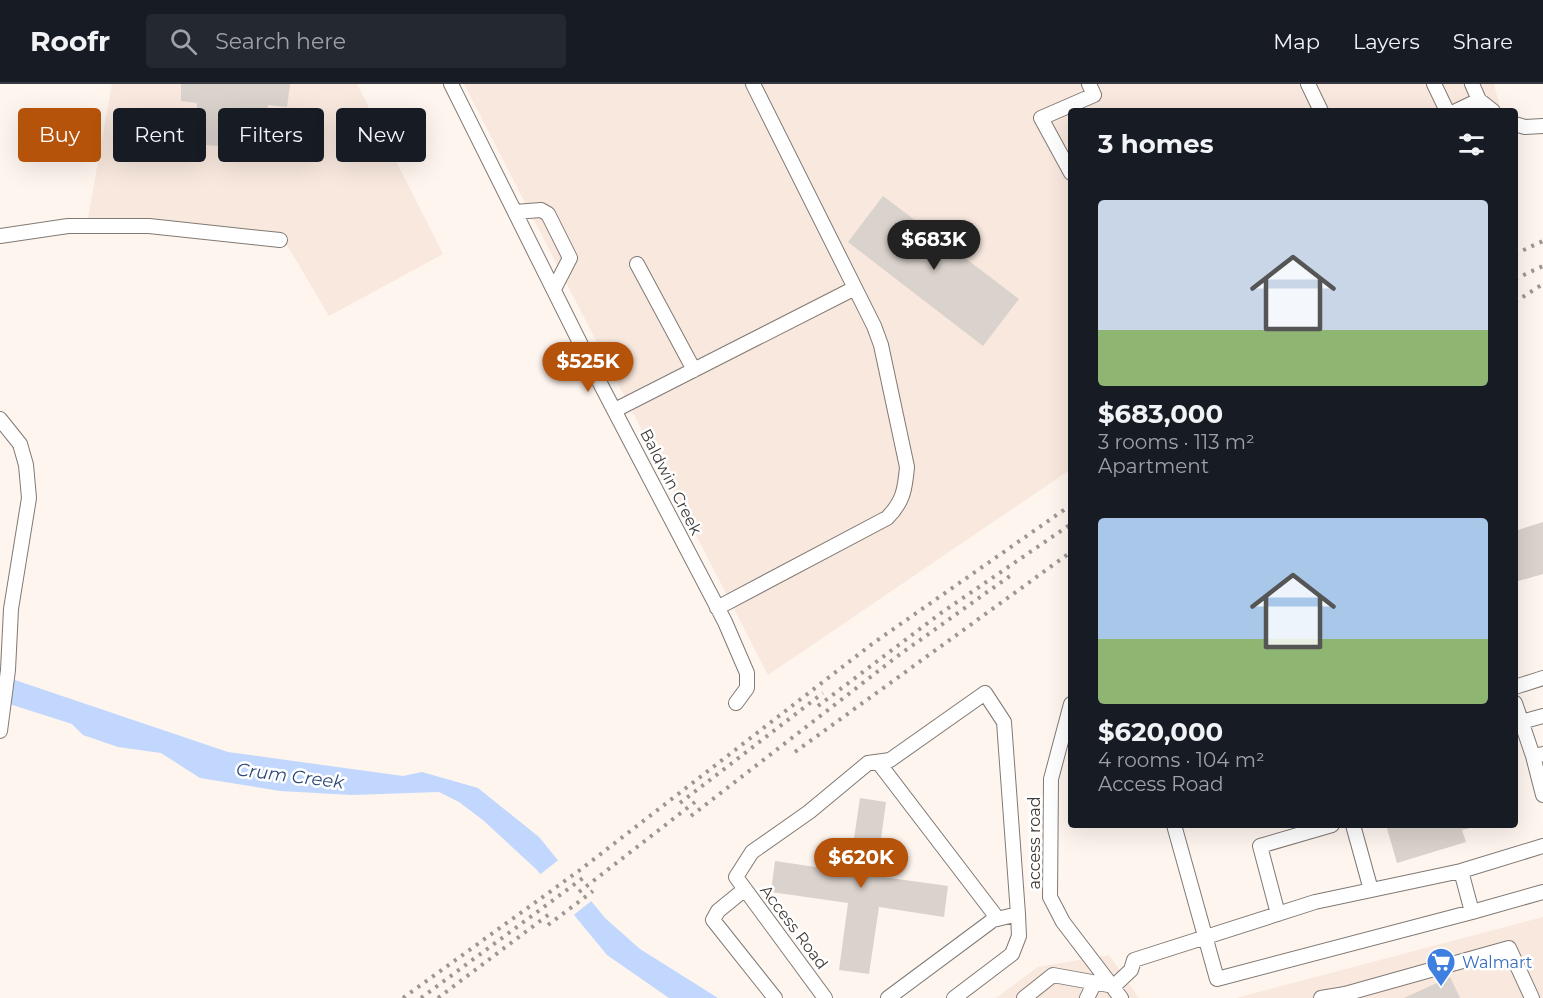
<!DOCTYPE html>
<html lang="en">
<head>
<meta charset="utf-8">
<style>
  body { margin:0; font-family:Montserrat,sans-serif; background:#242831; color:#f1f3f6; height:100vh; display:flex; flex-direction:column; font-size:22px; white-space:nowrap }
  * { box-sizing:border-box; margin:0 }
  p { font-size:20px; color:#9ea1a6 }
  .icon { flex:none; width:33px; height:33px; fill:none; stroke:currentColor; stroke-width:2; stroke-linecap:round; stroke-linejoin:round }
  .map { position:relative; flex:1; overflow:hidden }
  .sheet { position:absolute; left:1068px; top:24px; width:450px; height:720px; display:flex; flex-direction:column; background:#171b24; border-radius:6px; box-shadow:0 6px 24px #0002 }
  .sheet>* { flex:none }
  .guide { position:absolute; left:18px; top:24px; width:570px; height:54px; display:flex; gap:12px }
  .price { position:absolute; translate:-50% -51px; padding:0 14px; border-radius:21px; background:#b45309; color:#fff; font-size:20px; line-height:39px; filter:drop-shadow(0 2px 3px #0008) }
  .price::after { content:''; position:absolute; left:50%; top:36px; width:18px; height:14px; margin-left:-9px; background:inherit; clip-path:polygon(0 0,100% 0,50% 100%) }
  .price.on { background:#222; color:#fff }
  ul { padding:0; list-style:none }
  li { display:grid; align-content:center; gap:12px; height:318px; padding:0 30px }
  li span { display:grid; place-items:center; height:186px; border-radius:6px; color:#555 }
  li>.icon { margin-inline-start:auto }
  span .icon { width:108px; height:108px; fill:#fffc; stroke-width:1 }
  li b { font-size:26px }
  h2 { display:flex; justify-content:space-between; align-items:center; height:72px; padding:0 30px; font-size:26px }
  .pill { padding:0 21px; border-radius:6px; background:#171b24; box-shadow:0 6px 24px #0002; font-size:21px; line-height:54px }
  .pill.on { background:#b45309; color:#fff }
  header { display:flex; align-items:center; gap:36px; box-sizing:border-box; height:84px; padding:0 30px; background:#171b24; border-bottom:2px solid #363941 }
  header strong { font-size:28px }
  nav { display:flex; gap:33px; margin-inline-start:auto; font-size:21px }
  .search { width:420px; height:54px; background:#242831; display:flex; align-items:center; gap:15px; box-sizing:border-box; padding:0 21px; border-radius:6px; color:#9ea1a6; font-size:22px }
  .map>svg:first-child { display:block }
</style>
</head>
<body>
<header>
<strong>Roofr</strong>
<div class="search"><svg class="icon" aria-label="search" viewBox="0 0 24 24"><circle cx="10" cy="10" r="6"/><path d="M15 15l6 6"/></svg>Search here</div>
<nav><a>Map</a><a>Layers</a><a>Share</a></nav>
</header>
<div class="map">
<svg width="1543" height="914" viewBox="0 0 1543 914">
  <rect width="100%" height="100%" fill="#fef5ef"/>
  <path fill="#f8e8de" d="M112 0H357L443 170 329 232 283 154 88 134Z
    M464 0H1494L1501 27H1071V385L768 591Z
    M1543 833V914H1236Z
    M1109 871 1139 914H996L1038 883Z"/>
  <path fill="#c1d7fd" d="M0 591 228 668 403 692 422 688 478 704 539 753 605 834 640 865 718 914H669L607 871 537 786 484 737 459 718 439 708 352 711 280 707 200 694 161 669 118 663 83 651 72 640 0 617Z"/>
  <path fill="#fef5ef" d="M561 774 594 815 571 833 538 792Z"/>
  <path fill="#dad2cc" d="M181 0H290L287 23 268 21 262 66 195 60 197 19 181 17Z
    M883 112 1019 215 983 262 848 158Z
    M1543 438V490L1515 498V447Z
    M860 714 886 718 876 792 948 802 944 833 879 823 869 890 839 886 848 819 771 808 775 777 849 788Z
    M1386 741H1478V742L1462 746 1466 758 1397 779Z
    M1450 893 1460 914H1404Z"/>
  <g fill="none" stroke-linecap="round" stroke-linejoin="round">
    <g stroke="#817973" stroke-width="16">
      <path id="minor" d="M451 0 602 303 725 538 747 589V604L736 619
        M1308 0 1321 27
        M1434 0 1447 27
        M1479 16 1493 27
        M1456 27 1479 16 1472 0
        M1515 40 1525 43 1543 42
        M1071 89 1041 34 1094 11 1089 0
        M515 128 541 126 548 130 570 174 554 205
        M0 152 68 142H149L280 156
        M637 180 694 286
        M615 326 855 204
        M0 335 20 360 26 381 29 414 11 525 8 586 0 647
        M717 524 887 434C903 418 905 406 907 383L881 261 874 242 753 0
        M1515 603 1543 594
        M1515 619 1533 672 1543 670
        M1071 620 1051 695 1050 813 1063 838 1121 914
        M1521 638 1543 632
        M1533 672 1543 711
        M878 678 998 835
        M1174 741 1217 895 1472 828 1461 787
        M1353 741 1371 806
        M745 805 718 827 713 836 775 914
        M1472 828 1543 808
        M1278 830 1260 762 1332 741
        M825 914 736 793 752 768 809 728 868 679 890 676 985 609 1004 638 1018 830 993 836 888 914
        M954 914 1012 870 1019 852 1018 830
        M1024 914 1053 891 1114 902 1131 886 1134 876 1315 818 1461 787 1543 762
        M1087 914 1095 898
        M1321 914 1345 910 1509 864 1532 914"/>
    </g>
    <use href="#minor" stroke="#fff" stroke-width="14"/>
    <path stroke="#9d9692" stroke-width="4" stroke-dasharray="3 6" stroke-linecap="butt" d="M1515 170 1543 157
      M1515 195 1543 182
      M1515 218 1543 200
      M818 622 941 529 1071 440
      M795 668 1071 468
      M680 719 823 609
      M691 732 899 571 1014 489
      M579 808 695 718
      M548 841 593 807
      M403 914 580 786 872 560 1071 421
      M421 914 583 794
      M438 914 552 828"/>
  </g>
  <defs>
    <g id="supermarket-pin" transform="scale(1.5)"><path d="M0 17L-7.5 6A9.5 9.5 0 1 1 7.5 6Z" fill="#3f7fe0" stroke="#fff"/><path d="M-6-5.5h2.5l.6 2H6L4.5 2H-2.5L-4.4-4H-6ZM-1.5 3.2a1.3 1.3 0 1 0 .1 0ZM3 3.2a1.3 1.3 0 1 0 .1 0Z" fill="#fff"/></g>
  </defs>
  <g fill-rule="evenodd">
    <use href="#supermarket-pin" x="1441" y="878"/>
  </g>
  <g text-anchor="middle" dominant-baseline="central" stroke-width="5" stroke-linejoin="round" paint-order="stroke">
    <g font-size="16" fill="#403c3a" stroke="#fff">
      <text transform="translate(671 398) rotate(63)">Baldwin Creek</text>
      <text transform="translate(1034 759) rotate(-90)">access road</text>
      <text transform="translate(794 843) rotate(53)">Access Road</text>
    </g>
    <g font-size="16" fill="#366cbe" stroke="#fff" text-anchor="start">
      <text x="1462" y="878">Walmart</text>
    </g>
    <g font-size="18" font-style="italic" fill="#2d4879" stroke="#fff">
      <text transform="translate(290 692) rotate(7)">Crum Creek</text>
    </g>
  </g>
</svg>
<b class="price on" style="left:934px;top:187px">$683K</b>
<b class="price" style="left:588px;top:309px">$525K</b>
<b class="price" style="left:861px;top:805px">$620K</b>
<div class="guide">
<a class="pill on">Buy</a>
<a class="pill">Rent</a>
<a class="pill">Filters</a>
<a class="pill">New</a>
</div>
<section class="sheet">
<h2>3 homes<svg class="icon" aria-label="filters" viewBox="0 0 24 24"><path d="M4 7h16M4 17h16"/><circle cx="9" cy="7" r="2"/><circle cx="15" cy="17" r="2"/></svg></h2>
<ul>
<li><span style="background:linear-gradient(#c9d6e8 70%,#8fb573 0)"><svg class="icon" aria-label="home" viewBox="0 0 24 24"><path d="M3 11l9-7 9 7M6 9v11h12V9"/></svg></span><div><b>$683,000</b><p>3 rooms · 113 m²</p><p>Apartment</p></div></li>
<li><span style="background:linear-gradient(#a9c7e8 65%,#8fb573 0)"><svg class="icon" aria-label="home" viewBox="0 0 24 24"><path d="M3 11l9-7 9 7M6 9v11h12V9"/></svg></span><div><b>$620,000</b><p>4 rooms · 104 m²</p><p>Access Road</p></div></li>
</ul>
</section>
</div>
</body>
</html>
